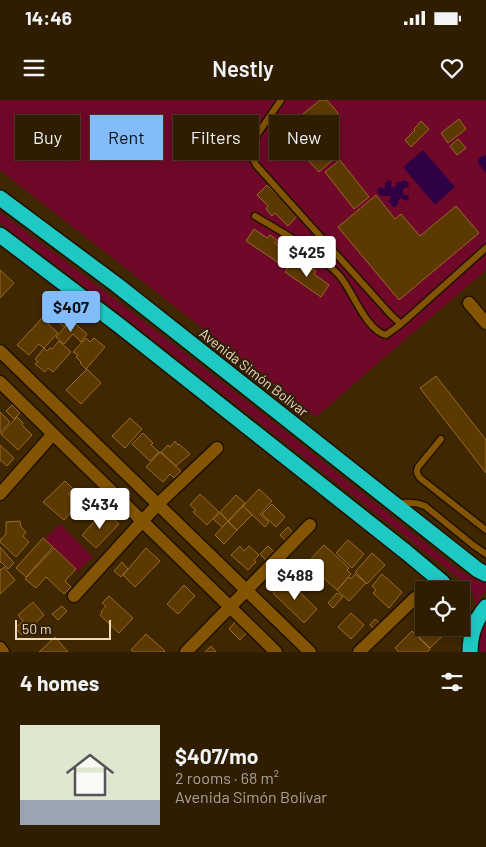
<!DOCTYPE html>
<html lang="en">
<head>
<meta charset="utf-8">
<style>
  body { margin:0; font-family:Barlow,sans-serif; background:#3b2a11; color:#f1f3f6; height:100vh; display:flex; flex-direction:column; font-size:19px; white-space:nowrap }
  * { box-sizing:border-box; margin:0 }
  p { font-size:16px; color:#a7a299 }
  .icon { flex:none; width:28px; height:28px; fill:none; stroke:currentColor; stroke-width:2; stroke-linecap:round; stroke-linejoin:round }
  .map { position:relative; height:552px; overflow:hidden }
  .details { display:flex; flex-direction:column; background:#2f1d02; flex:1 }
  .details>* { flex:none }
  .hud { position:absolute; left:15px; top:15px; width:456px; height:45px; display:flex; gap:10px }
  .fabs { position:absolute; left:415px; top:481px; display:grid; gap:10px }
  .fabs a { display:grid; place-items:center; width:55px; height:55px; border-radius:0px; background:#2f1d02; box-shadow:0 2px 8px #0003,0 0 0 1px #4a3b24; font-size:25px }
  .scale { position:absolute; left:15px; bottom:12px; width:96px; box-sizing:border-box; padding-left:5px; border:2px solid #f3d9b9; border-top:0; font-size:14px; line-height:18px; white-space:nowrap; color:#f3d9b9; -webkit-text-stroke:4px #2f1f0b; paint-order:stroke }
  .price { position:absolute; translate:-50% -42px; padding:0 11px; border-radius:5px; background:#fff; color:#222; font-size:16px; line-height:32px; filter:drop-shadow(0 1px 2px #0008) }
  .price::after { content:''; position:absolute; left:50%; top:30px; width:15px; height:11px; margin-left:-8px; background:inherit; clip-path:polygon(0 0,100% 0,50% 100%) }
  .price.on { background:#83bcfb; color:#111 }
  ul { padding:0; list-style:none }
  li { display:flex; align-items:center; gap:15px; height:125px; padding:0 20px }
  li span { display:grid; place-items:center; flex:none; width:140px; height:100px; border-radius:0px; color:#555 }
  li>.icon { margin-inline-start:auto }
  span .icon { width:60px; height:60px; fill:#fffc; stroke-width:1 }
  li b { font-size:21px }
  h2 { display:flex; justify-content:space-between; align-items:center; height:60px; padding:0 20px; font-size:21px }
  .tag { padding:0 18px; border-radius:0px; background:#2f1d02; box-shadow:0 2px 8px #0003,0 0 0 1px #4a3b24; font-size:18px; line-height:45px }
  .tag.on { background:#83bcfb; color:#111 }
  .status { display:flex; justify-content:space-between; align-items:center; height:35px; padding:0 25px; background:#2f1d02; direction:ltr }
  .status svg { height:14px; fill:currentColor }
  header { display:flex; justify-content:space-between; align-items:center; height:65px; padding:0 20px; background:#2f1d02; font-size:22px; font-weight:600 }
  .map>svg:first-child { display:block }
</style>
</head>
<body>
<div class="status"><b>14:46</b><svg viewBox="0 0 49 12"><path d="M0 12V9h3v3zM5 12V6h3v6zM10 12V3h3v9zM15 12V0h3v12zM26 1h20v11H26zM47 4h2v5h-2z"/></svg></div>
<header><svg class="icon" aria-label="menu" viewBox="0 0 24 24"><path d="M4 6h16M4 12h16M4 18h16"/></svg>Nestly<svg class="icon" aria-label="heart" viewBox="0 0 24 24"><path d="M12 20l-8-8c-3-5 5-10 8-4 3-6 11-1 8 4z"/></svg></header>
<div class="map">
<svg width="486" height="552" viewBox="0 0 486 552">
  <rect width="100%" height="100%" fill="#3f2702"/>
  <path fill="#700929" d="M0 0H486V170C429 219 372 268 316 317L0 70Z
    M0 112 98 186 257 309 444 458C456 468 470 480 486 482V491L481 497 477 509 472 492 465 483 93 193 0 123Z
    M60 424 93 457 77 472 44 440Z
    M486 516V552H476L479 527Z"/>
  <path fill="#300045" d="M423 50 455 87 435 105 403 67Z
    M486 55V73L478 63C478 58 481 56 486 55Z
    M389 80 392 82 391 85 393 88 395 87 397 82H400L405 80 409 83 408 88 406 87 403 90V94L409 96 408 101 400 98 396 107H393L391 104 388 102 391 98 390 96H380L377 90 380 87 384 89 385 87V83Z"/>
  <path fill="#5c3900" stroke="#9a6a26" d="M320 0H327L338 13 313 33 335 58 319 72 290 41 300 32 292 23Z
    M459 19 466 29 448 43 441 33Z
    M421 21 429 29 411 47 405 40 415 30 414 29Z
    M458 39 466 48 457 55 450 46Z
    M340 60 369 97 354 109 325 72Z
    M267 85 298 115 288 126 275 113 272 116 266 109 268 106 257 95Z
    M376 95 395 119 401 114 420 136 456 106 479 133 399 200 338 127Z
    M254 129 267 138 270 135 277 140 275 143 290 154 282 165 246 141Z
    M293 160 306 169 309 166 316 171 314 174 329 185 321 197 285 172Z
    M0 170 14 183 0 198Z
    M61 214 70 221 64 227 56 220Z
    M43 217 49 222 48 224 58 233 44 248 39 244 29 255 17 245Z
    M71 220 87 234 81 242 73 234 64 244 56 237Z
    M86 238 90 242 94 238 105 247 86 269 80 263 81 262 76 257 78 255 73 252Z
    M59 241 71 252 53 272 48 268 45 272 35 264 38 262 35 259 44 248 47 251 50 248 52 249Z
    M87 269 101 283 81 304 66 290Z
    M436 276 486 340V373L420 288Z
    M12 305 20 313 14 319 6 311Z
    M0 312 10 322 0 333Z
    M17 317 23 323 22 325 32 335 18 350 1 334Z
    M130 318 142 329 125 348 112 336Z
    M143 333 153 343 151 345 159 352 150 361 132 344Z
    M175 341 178 345 179 344 190 354 176 366 161 352 168 345 170 347Z
    M0 345 14 358 7 366 0 360Z
    M160 352 181 371 174 378 170 374 163 382 146 367Z
    M65 381 73 389 68 394 79 403 64 420 43 402Z
    M259 389 272 401 260 414 269 422 265 427 243 406Z
    M200 394 219 412 207 425 193 412 196 410 190 405Z
    M236 395 245 403 228 421 220 412Z
    M272 404 285 417 276 427 262 414Z
    M243 406 252 415 237 430 228 422Z
    M102 413 108 419 110 416 119 424 96 448 82 435Z
    M220 413 228 421 222 427 213 419Z
    M20 421 21 427 26 432 23 436 29 442 16 457 0 442V440L6 434V422Z
    M228 421 237 430 224 444 215 435Z
    M288 427 293 433 286 441 280 435Z
    M43 438 53 447 26 477 16 468Z
    M348 440 364 454 352 468 336 453Z
    M324 445 349 468 347 470 351 474 337 490 307 463Z
    M240 446 244 451 249 446 259 455 254 460 256 462 248 470 231 455Z
    M268 446 275 453 267 461 260 454Z
    M0 447 14 463 8 469 1 462 0 463Z
    M54 448 76 469 65 481 71 487 64 494 46 477 36 488 25 479Z
    M146 448 160 461 135 487 123 475Z
    M372 453 385 465 367 484 355 472Z
    M122 462 128 469 121 477 114 471Z
    M4 467 15 480 0 494V469L1 470Z
    M355 474 366 483 349 501 337 490 349 477 351 479Z
    M382 474 402 492 389 508 373 493 376 490 372 486Z
    M286 479 317 509 304 523 273 493Z
    M184 485 195 496 178 514 167 504Z
    M337 493 343 497 333 508 328 503Z
    M109 496 133 518 119 533 100 515 102 513 101 512 106 506 102 503Z
    M33 502 44 515 22 535 15 528 23 521 18 515Z
    M62 506 67 511 58 520 52 514Z
    M351 513 364 525 351 539 338 527Z
    M375 519 381 524 375 530 370 525Z
    M236 521 247 532 240 540 229 529Z
    M424 526V528H446L449 530 430 548 416 534Z
    M412 531 430 549 427 552H399L395 548Z
    M146 534 165 551 164 552H134L131 550Z
    M55 537 68 552H39Z
    M211 546 216 552H205Z"/>
  <g fill="none" stroke-linecap="round" stroke-linejoin="round">
    <g stroke="#201100" stroke-width="9">
      <path id="lane" d="M281 0 252 42 250 54 257 66 391 215 401 224 486 148
        M255 116C280 131 306 145 328 165 333 169 338 173 342 179 353 193 367 231 386 235L401 224
        M441 339 418 367C416 372 417 374 420 378L486 430
        M397 404C407 402 415 402 425 406L473 445 486 454"/>
    </g>
    <g stroke="#201100" stroke-width="15">
      <path id="street" d="M469 203 486 223
        M0 251 310 552
        M0 282 276 552
        M0 394 53 334
        M74 496 158 404 217 348
        M0 548 3 552
        M186 552 310 425
        M359 552 415 498"/>
    </g>
    <g stroke="#201100" stroke-width="18">
      <path id="highway" d="M0 98 117 185 478 470 486 474
        M0 135 120 226 406 452 442 482 448 490
        M461 509 471 534
        M470 552C470 536 475 520 486 507"/>
    </g>
    <use href="#lane" stroke="#835404" stroke-width="6"/>
    <use href="#street" stroke="#835404" stroke-width="12"/>
    <use href="#highway" stroke="#1ec8c3" stroke-width="15"/>
  </g>
  <g text-anchor="middle" dominant-baseline="central" stroke-width="4.5" stroke-linejoin="round" paint-order="stroke">
    <g font-size="14" fill="#f3d9b9" stroke="#2f1f0b">
      <text transform="translate(254 272) rotate(38)">Avenida Simón Bolívar</text>
    </g>
  </g>
</svg>
<div class="fabs">
<a><svg class="icon" aria-label="locate" viewBox="0 0 24 24"><circle cx="12" cy="12" r="6"/><path d="M12 2v4M12 18v4M2 12h4M18 12h4"/></svg></a>
</div>
<div class="scale">50 m</div>
<b class="price" style="left:307px;top:178px">$425</b>
<b class="price on" style="left:71px;top:233px">$407</b>
<b class="price" style="left:100px;top:430px">$434</b>
<b class="price" style="left:295px;top:501px">$488</b>
<div class="hud">
<a class="tag">Buy</a>
<a class="tag on">Rent</a>
<a class="tag">Filters</a>
<a class="tag">New</a>
</div>
</div>
<section class="details">
<h2>4 homes<svg class="icon" aria-label="filters" viewBox="0 0 24 24"><path d="M4 7h16M4 17h16"/><circle cx="9" cy="7" r="2"/><circle cx="15" cy="17" r="2"/></svg></h2>
<ul>
<li><span style="background:linear-gradient(#dfe7d0 75%,#9aa5b1 0)"><svg class="icon" aria-label="home" viewBox="0 0 24 24"><path d="M3 11l9-7 9 7M6 9v11h12V9"/></svg></span><div><b>$407/mo</b><p>2 rooms · 68 m²</p><p>Avenida Simón Bolívar</p></div></li>
</ul>
</section>
</body>
</html>
